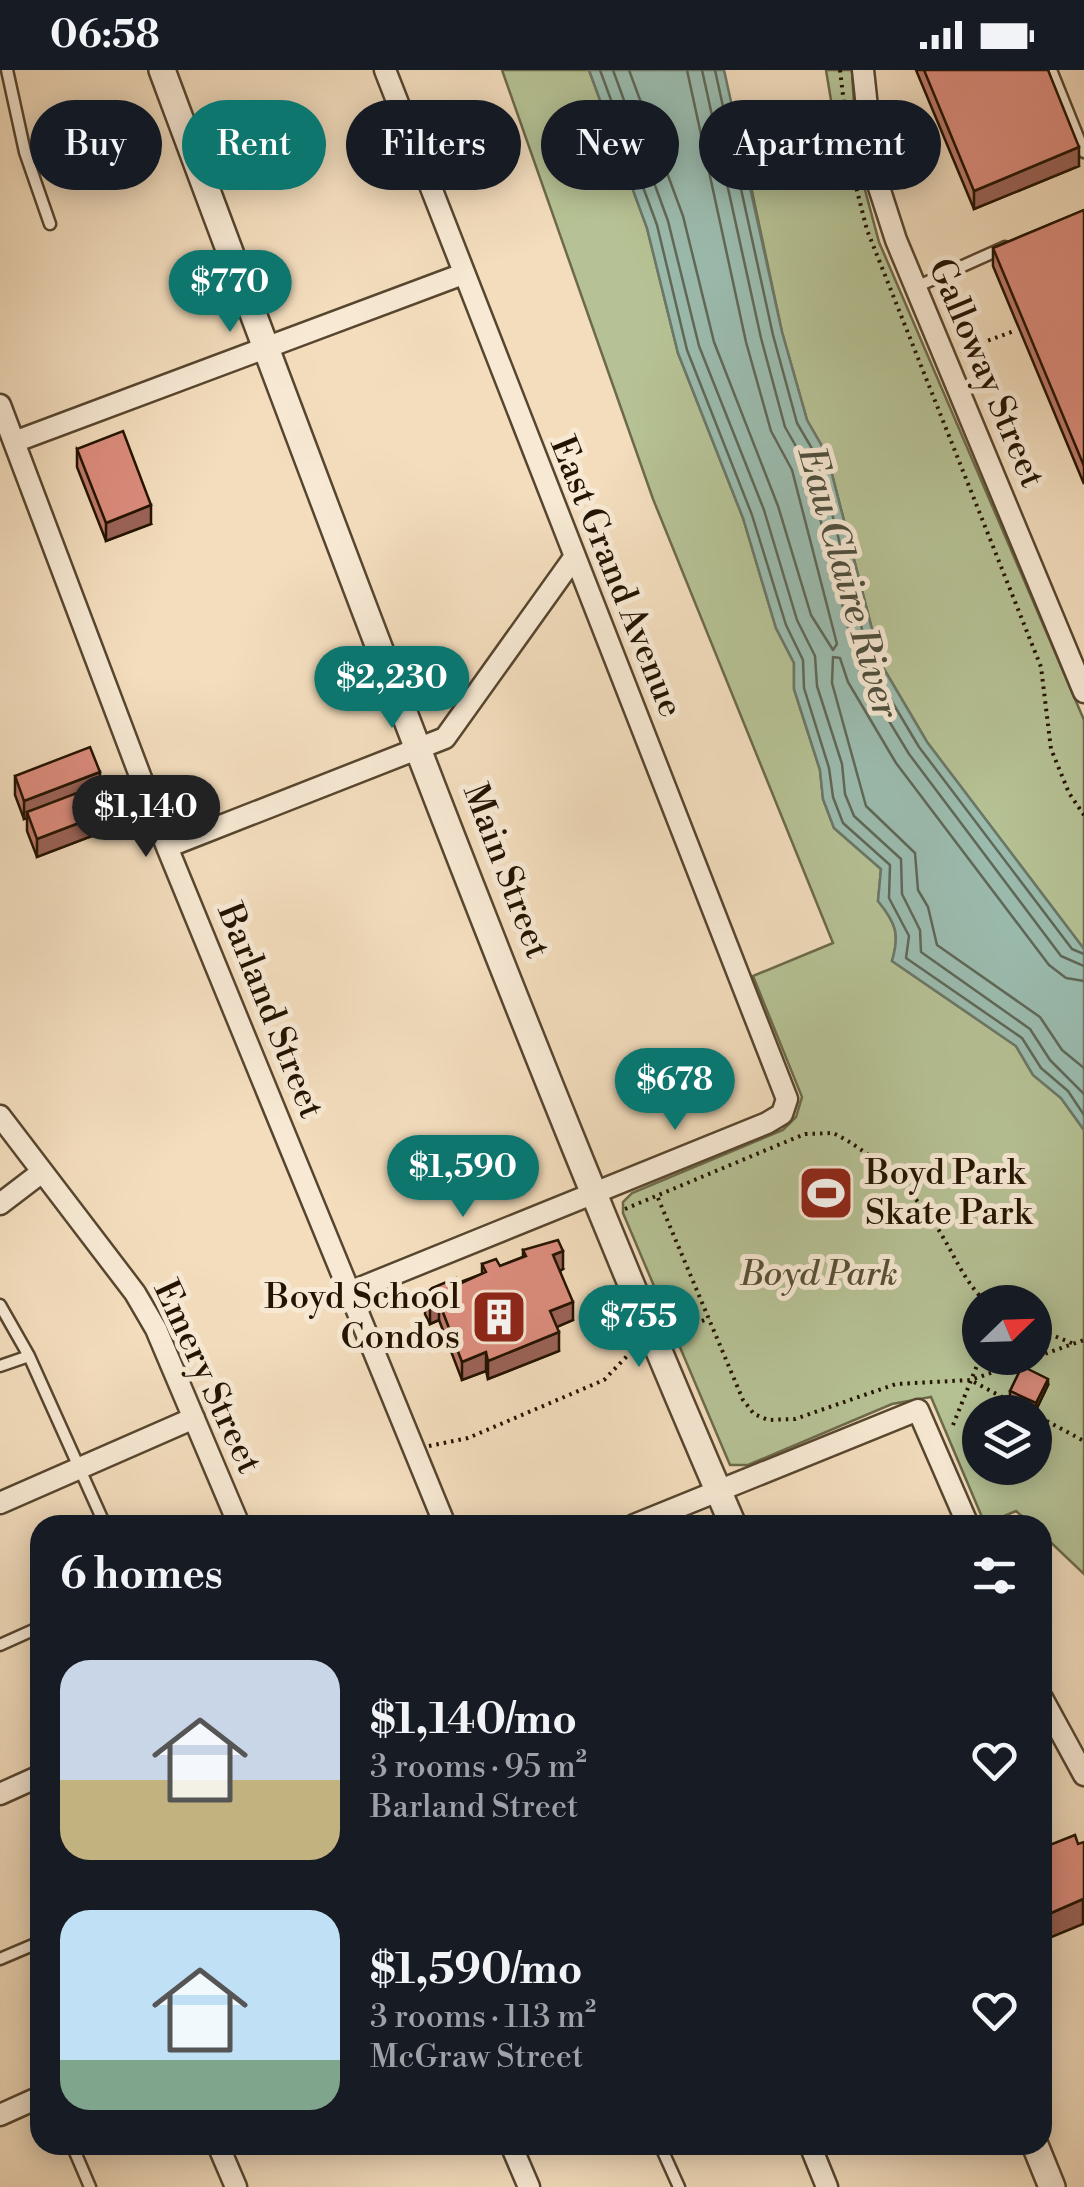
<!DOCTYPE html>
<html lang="en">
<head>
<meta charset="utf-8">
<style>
  body { margin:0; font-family:"Libre Bodoni",serif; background:#20242c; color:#f1f3f6; height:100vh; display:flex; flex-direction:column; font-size:38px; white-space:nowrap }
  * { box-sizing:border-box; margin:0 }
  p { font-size:32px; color:#9ea1a6 }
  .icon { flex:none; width:55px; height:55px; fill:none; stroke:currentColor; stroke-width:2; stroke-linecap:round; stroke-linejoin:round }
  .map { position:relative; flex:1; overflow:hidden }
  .sheet { position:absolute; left:30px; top:1445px; width:1022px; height:640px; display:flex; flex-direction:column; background:#171b24; border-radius:30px; box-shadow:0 5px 25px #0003 }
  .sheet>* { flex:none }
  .top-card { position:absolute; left:30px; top:30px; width:1025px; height:90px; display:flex; gap:20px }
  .needle { width:65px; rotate:67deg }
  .fabs { position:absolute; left:962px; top:1215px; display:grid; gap:20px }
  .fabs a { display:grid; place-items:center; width:90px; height:90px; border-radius:50%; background:#171b24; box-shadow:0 5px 25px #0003; font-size:50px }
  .price { position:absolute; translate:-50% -85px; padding:0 22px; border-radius:35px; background:#0f766e; color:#fff; font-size:32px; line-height:65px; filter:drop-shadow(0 2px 5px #0008) }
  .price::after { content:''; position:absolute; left:50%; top:60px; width:30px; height:22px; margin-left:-15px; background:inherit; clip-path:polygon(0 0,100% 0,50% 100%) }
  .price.active { background:#222; color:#fff }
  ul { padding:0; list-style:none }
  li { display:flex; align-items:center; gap:30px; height:250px; padding:0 30px }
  li span { display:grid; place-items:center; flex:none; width:280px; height:200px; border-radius:30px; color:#555 }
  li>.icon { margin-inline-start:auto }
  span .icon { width:120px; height:120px; fill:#fffc; stroke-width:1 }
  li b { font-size:42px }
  h2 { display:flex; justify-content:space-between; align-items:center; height:120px; padding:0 30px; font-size:42px }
  .pill { padding:0 35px; border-radius:45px; background:#171b24; box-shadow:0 5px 25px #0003; font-size:35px; line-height:90px }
  .pill.active { background:#0f766e; color:#fff }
  .status { display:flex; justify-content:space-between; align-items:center; height:70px; padding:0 50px; background:#171b24; direction:ltr }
  .status svg { height:28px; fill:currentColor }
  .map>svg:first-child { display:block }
</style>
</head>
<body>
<div class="status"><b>06:58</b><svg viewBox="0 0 49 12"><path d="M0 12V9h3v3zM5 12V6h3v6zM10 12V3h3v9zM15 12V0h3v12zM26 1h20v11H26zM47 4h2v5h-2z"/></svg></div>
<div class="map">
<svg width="1084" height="2117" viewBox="0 0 1084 2117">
  <rect width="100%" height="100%" fill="#f3ddbd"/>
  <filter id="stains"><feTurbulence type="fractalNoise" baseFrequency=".002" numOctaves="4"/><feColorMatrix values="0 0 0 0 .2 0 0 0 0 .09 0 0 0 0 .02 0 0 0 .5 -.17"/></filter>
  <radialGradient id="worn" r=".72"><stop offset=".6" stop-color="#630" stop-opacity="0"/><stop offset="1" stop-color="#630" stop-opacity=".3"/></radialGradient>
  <path fill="#b6c295" stroke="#6c6a4a" stroke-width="2.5" fill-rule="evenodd" d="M502 0H589L647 158 678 283 743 448 776 558 794 593V619L820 700 823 729 834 758 881 799 878 831C896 853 900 865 892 891L1016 976 1033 1005 1061 1028 1084 1060V1504L1043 1465 1042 1455H1032L1016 1441 985 1454 931 1327 892 1334 748 1395H730L623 1143V1132L632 1123 783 1060 796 1047 802 1027 753 906 833 873 653 429ZM980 1232H1035V1288H980ZM980 1342H1035V1398H980Z
    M826 0H852L857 90 879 172 1084 650V879L927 672 881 594 827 385 807 350 782 262 744 84 834 48Z"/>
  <path fill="#9bbcaf" stroke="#6b7869" stroke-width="2.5" d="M589 0H724L782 262 807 350 827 385 881 594 927 672 1084 879V1060L1061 1028 1033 1005 1016 976 892 891C900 864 896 853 878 831L881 799 834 758 823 729 820 700 794 619V593L776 558 743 448 678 283 647 158Z"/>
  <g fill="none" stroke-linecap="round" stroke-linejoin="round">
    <path stroke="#5f6858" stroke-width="2.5" d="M600 0 657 155 687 280 752 445 786 555 803 590 804 618 829 698 833 727 843 753 890 795 889 828 909 866 906 888 1022 968 1041 998 1068 1021 1084 1045
      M613 0 668 151 699 276 764 440 797 550 815 586 817 616 842 694 845 724 854 746 901 789 902 824 920 860 921 882 1030 959 1050 990 1084 1024
      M629 0 683 146 714 272 778 436 811 545 833 580 837 574 792 400 771 361 746 272 687 0
      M702 0 761 268 785 357 806 394 860 603 909 684 1061 886 1084 896
      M715 0 773 265 797 353 818 389 872 598 919 677 1072 879 1084 884
      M1084 911 1066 908 1049 895 896 693 848 612 840 588 833 587 832 613 866 736 915 783 918 820 928 837 937 875 1040 947 1062 980 1084 998"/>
    <g stroke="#57462f" stroke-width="15">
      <path id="service" d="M7 0 25 82 50 154
        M1051 0 1084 82
        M916 217 1005 177
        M0 1235 29 1286
        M0 1296 29 1286 105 1455
        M0 1575 40 1557
        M0 1889 40 1872
        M72 2075 90 2117
        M660 2075 679 2117"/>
    </g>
    <g stroke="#57462f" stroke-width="25">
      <path id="minor" d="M863 0 874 102 896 170 1084 622
        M0 335 167 777 445 1455
        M14 372 463 204
        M167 777 445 668 573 489
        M0 1046 135 1223 156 1259 239 1455
        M0 1134 42 1102
        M350 1222 767 1053 782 1044 787 1029 385 0
        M0 1433 194 1348
        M634 1455 918 1340 968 1455
        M1042 1628 1084 1705
        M0 1724 40 1706
        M0 2045 40 2027
        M218 2075 236 2117
        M511 2075 529 2117
        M810 2075 827 2117"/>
    </g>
    <g stroke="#57462f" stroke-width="30">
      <path id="tertiary" d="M162 0C344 488 526 977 733 1455
        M1035 2075 1052 2117"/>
    </g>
    <path stroke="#231300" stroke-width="4" stroke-dasharray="2.5 5" stroke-linecap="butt" d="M840 0 852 101 867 160 1041 597 1051 679 1069 723 1084 745
      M960 281 1014 261
      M658 1128 743 1330 754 1344 768 1350 795 1349 896 1314 971 1310 1084 1270
      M625 1139 783 1073 805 1064 833 1063C869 1080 912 1120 934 1153 953 1180 962 1210 986 1232
      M695 1254 709 1248
      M1035 1258 1074 1274
      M974 1312 1084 1371
      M953 1355 980 1288
      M429 1376 468 1368 604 1310 630 1283"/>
    <use href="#service" stroke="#f7e9d4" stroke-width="10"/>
    <use href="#minor" stroke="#f7e9d4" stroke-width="20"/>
    <use href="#tertiary" stroke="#f7e9d4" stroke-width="25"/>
  </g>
  <path fill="#be796c" stroke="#231300" stroke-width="2.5" d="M916 0H1048L1079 96 974 139Z
    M1084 140V414L993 196V178Z
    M77 379 151 454 106 471 77 397Z
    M15 706 100 714 113 758 37 787 27 761V748L24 749 15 725Z
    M523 1180 563 1199 560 1201 573 1250 556 1257 559 1281 488 1309 486 1301 462 1310 439 1250 430 1254 425 1244V1225L482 1204V1194L500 1196 523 1187Z
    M1048 1315 1036 1340 1010 1327V1321Z"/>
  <path fill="#9b6358" stroke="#231300" stroke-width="2.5" d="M1079 77V96L974 139V121Z
    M151 435V454L106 471V453Z
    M100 702V720L27 742V748L24 749V731Z
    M113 740V758L37 787V769Z
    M563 1181V1199L553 1204V1185Z
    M439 1232V1250L430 1254V1236Z
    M573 1232V1250L550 1260V1241Z
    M559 1262V1281L488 1309V1291Z
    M486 1282V1301L462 1310V1292Z
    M1048 1309V1315L1036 1340V1333Z
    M1048 1724V1749L1042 1751V1726Z
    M1083 1829V1854L1042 1871V1847Z"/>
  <path fill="#dd8d7e" stroke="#231300" stroke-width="2.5" d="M924 0H1048L1079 77 974 121Z
    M1084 140V396L993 178Z
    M123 361 151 435 106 453 77 379Z
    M90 677 100 702 24 731 15 706Z
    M103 713 113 740 37 769 27 742Z
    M558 1170 563 1181 553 1185 573 1232 550 1241 559 1262 488 1291 486 1282 462 1292 439 1232 430 1236 425 1225 432 1218 456 1208 459 1214 486 1202 482 1194 496 1189 500 1196 526 1186 523 1180Z
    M1022 1296 1048 1309 1036 1333 1010 1321Z
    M1042 1711 1048 1724 1042 1726Z
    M1075 1765 1078 1774 1084 1772V1832L1083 1829 1042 1847V1778Z"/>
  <defs>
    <g id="stadium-square" transform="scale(2.875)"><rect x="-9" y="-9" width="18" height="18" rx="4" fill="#8f2418" stroke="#f7e9d4"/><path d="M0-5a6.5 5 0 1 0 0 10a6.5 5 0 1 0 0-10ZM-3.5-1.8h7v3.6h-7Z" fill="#fff"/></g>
    <g id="building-square" transform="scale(2.875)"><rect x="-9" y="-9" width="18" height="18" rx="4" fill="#8f2418" stroke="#f7e9d4"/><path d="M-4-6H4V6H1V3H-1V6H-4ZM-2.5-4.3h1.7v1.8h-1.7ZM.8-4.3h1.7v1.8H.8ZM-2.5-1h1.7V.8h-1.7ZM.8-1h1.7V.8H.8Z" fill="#fff"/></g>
  </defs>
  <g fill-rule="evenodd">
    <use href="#stadium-square" x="826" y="1123"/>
    <use href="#building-square" x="499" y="1247"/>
  </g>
  <g text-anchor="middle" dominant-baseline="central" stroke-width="10" stroke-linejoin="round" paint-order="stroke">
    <g font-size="35" fill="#231300" stroke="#f7e9d4">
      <text transform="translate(986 303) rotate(67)">Galloway Street</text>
      <text transform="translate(616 507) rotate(68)">East Grand Avenue</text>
      <text transform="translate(506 801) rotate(69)">Main Street</text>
      <text transform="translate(270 941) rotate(68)">Barland Street</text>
      <text transform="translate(207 1307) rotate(65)">Emery Street</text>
    </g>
    <g font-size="35" fill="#231300" stroke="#f7e9d4" text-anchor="start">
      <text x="865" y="1103">Boyd Park<tspan x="865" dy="40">Skate Park</tspan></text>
      <text x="460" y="1227" text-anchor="end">Boyd School<tspan x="460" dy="40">Condos</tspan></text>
    </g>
    <g font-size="35" font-style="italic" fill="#565034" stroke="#f7e9d4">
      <text x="819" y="1204">Boyd Park</text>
    </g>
    <g font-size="38" font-style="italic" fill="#4d4e3d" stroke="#f7e9d4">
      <text transform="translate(848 513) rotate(74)">Eau Claire River</text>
    </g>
  </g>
  <rect width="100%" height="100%" filter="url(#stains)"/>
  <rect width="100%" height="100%" fill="url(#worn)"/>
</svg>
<div class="fabs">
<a><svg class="needle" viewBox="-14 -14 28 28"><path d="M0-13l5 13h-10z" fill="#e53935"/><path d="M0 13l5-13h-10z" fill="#9ea1a6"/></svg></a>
<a><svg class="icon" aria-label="layers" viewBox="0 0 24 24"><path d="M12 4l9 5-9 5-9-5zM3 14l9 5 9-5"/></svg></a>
</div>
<b class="price" style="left:230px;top:265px">$770</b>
<b class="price" style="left:392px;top:661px">$2,230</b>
<b class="price active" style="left:146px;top:790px">$1,140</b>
<b class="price" style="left:675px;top:1063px">$678</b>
<b class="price" style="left:463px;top:1150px">$1,590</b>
<b class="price" style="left:639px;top:1300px">$755</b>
<div class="top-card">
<a class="pill">Buy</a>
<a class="pill active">Rent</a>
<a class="pill">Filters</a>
<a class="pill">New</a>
<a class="pill">Apartment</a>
</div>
<section class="sheet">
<h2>6 homes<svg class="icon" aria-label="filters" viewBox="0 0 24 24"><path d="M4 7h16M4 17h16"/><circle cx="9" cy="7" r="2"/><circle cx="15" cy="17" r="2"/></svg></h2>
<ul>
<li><span style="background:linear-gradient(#c9d6e8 60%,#c2b280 0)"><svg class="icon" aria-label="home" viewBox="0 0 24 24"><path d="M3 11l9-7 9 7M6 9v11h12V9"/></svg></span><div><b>$1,140/mo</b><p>3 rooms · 95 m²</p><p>Barland Street</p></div><svg class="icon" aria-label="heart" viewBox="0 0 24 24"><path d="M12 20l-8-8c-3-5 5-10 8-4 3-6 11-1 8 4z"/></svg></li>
<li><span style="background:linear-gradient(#bfe0f5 75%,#7fa58c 0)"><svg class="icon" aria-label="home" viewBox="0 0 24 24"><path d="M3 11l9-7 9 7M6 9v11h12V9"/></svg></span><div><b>$1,590/mo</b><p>3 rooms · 113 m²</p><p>McGraw Street</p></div><svg class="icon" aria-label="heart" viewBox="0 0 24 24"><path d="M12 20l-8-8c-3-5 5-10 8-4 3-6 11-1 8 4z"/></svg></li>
</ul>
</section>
</div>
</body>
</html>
